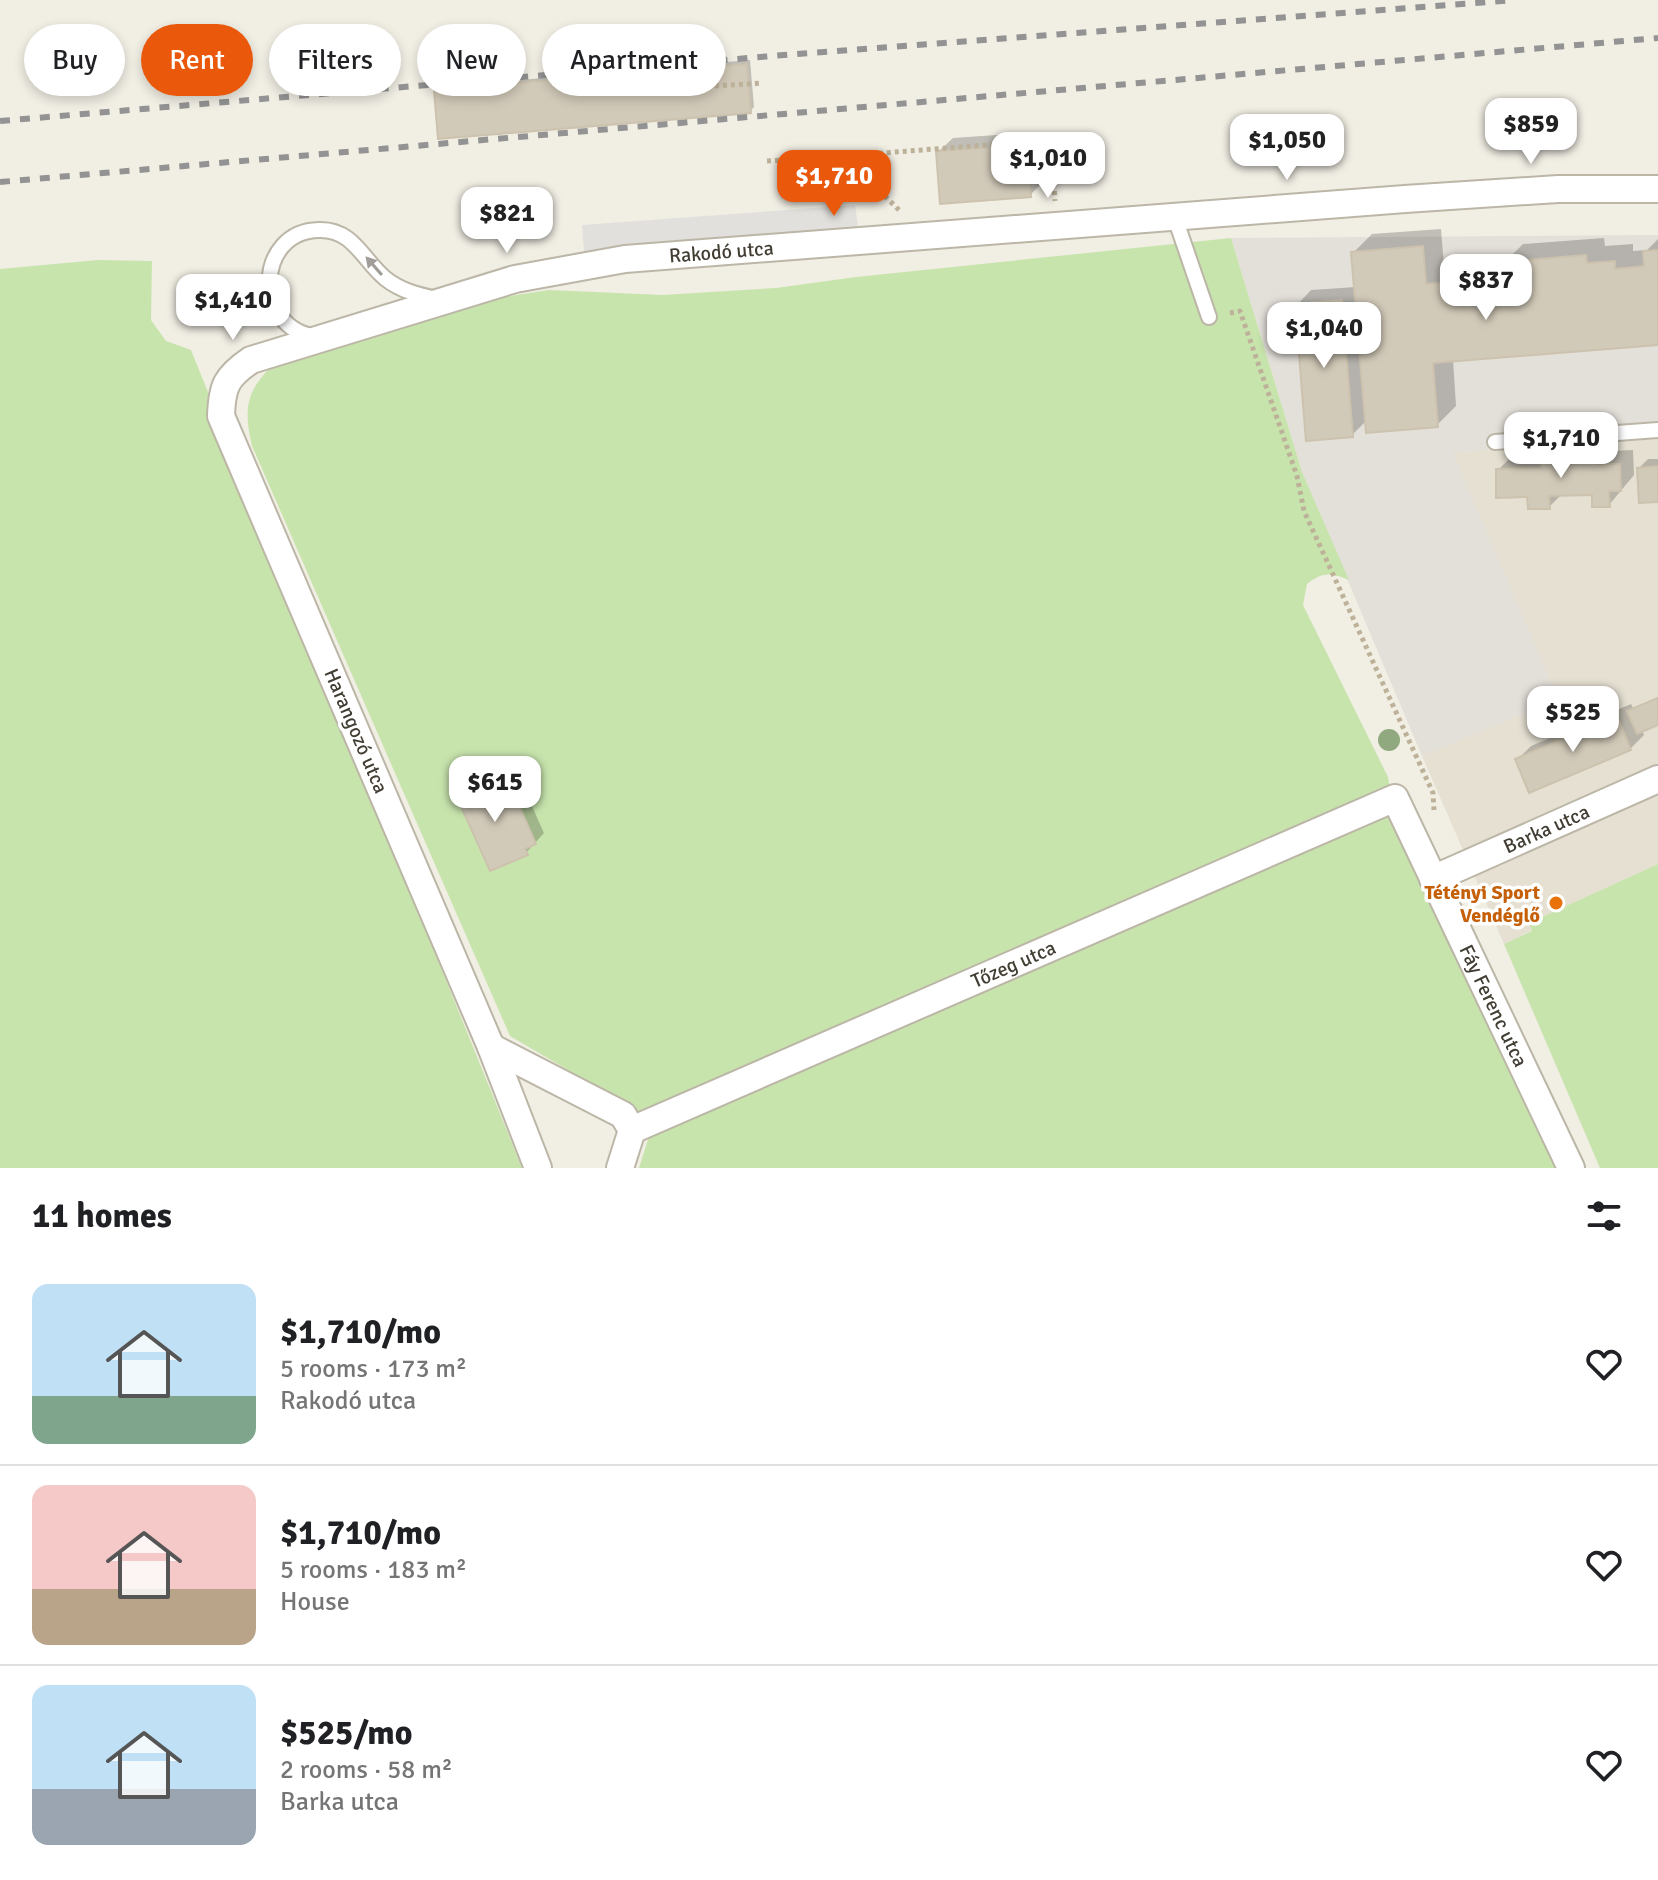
<!DOCTYPE html>
<html lang="en">
<head>
<meta charset="utf-8">
<style>
  body { margin:0; font-family:Signika,sans-serif; background:#f6f6f6; color:#202124; height:100vh; display:flex; flex-direction:column; font-size:30px; white-space:nowrap }
  * { box-sizing:border-box; margin:0 }
  p { font-size:26px; color:#757577 }
  .icon { flex:none; width:44px; height:44px; fill:none; stroke:currentColor; stroke-width:2; stroke-linecap:round; stroke-linejoin:round }
  .map { position:relative; height:1168px; overflow:hidden }
  .panel { display:flex; flex-direction:column; background:#fff; flex:1 }
  .panel>* { flex:none }
  .banner { position:absolute; left:24px; top:24px; width:800px; height:72px; display:flex; gap:16px }
  .price { position:absolute; translate:-50% -68px; padding:0 18px; border-radius:16px; background:#fff; color:#222; font-size:26px; line-height:52px; filter:drop-shadow(0 2px 4px #0008) }
  .price::after { content:''; position:absolute; left:50%; top:48px; width:24px; height:18px; margin-left:-12px; background:inherit; clip-path:polygon(0 0,100% 0,50% 100%) }
  .price.on { background:#ea580c; color:#fff }
  ul { padding:0; list-style:none }
  li { display:flex; align-items:center; gap:24px; height:200px; padding:0 32px }
  li+li { border-top:2px solid #e0e0e0 }
  li span { display:grid; place-items:center; flex:none; width:224px; height:160px; border-radius:16px; color:#555 }
  li>.icon { margin-inline-start:auto }
  span .icon { width:96px; height:96px; fill:#fffc; stroke-width:1 }
  li b { font-size:34px }
  h2 { display:flex; justify-content:space-between; align-items:center; height:96px; padding:0 32px; font-size:34px }
  .chip { padding:0 28px; border-radius:36px; background:#fff; box-shadow:0 4px 12px #0003; font-size:28px; line-height:72px }
  .chip.on { background:#ea580c; color:#fff }
  .map>svg:first-child { display:block }
</style>
</head>
<body>
<div class="map">
<svg width="1658" height="1168" viewBox="0 0 1658 1168">
  <rect width="100%" height="100%" fill="#f1eee4"/>
  <path fill="#e5e0d2" d="M1658 434V864L1530 923 1533 930 1504 944 1422 756 1558 699 1453 453Z"/>
  <path fill="#e3dfd9" d="M1658 235V434L1453 453 1558 699 1422 756 1302 472 1231 238Z"/>
  <path fill="#c8e4ad" d="M1231 238 1302 472 1349 580C1331 572 1322 572 1307 584L1303 605 1388 777 1396 823 1558 1168H639L650 1133 638 1111 510 1036 252 446C244 412 245 392 271 367L483 300 549 290 663 295 776 288 856 277Z
    M98 260 152 261 151 320 166 341 191 350 522 1168H0V269Z
    M1658 864V1168H1600L1504 944 1532 931 1529 923Z"/>
  <path fill="#e2e0dc" d="M855 205 860 241 585 265 582 225Z"/>
  <path fill="#0003" d="M750 60 754 107 750 111 436 91 440 87Z
    M1041 132 1044 181 1030 195 938 152 953 138Z
    M1441 229 1444 266 1506 261 1523 244 1604 238 1605 246 1633 244V251L1647 250 1658 239V343L1453 359 1456 406 1437 425 1367 420 1352 435 1297 305 1311 290 1356 287 1353 253 1372 234Z
    M1611 439V451L1633 450 1634 475 1609 505 1594 493 1562 494 1549 507 1498 470 1512 456 1542 455 1557 440Z
    M1648 459H1658V500L1639 468Z
    M1658 697V723L1642 730 1644 735 1630 749 1517 760 1531 746 1631 704 1633 708Z
    M502 769 516 800 527 795 544 833 526 853 457 794 467 785Z"/>
  <path fill="#d2cab9" stroke="#ccc2ad" stroke-width="2" d="M747 64 751 113 438 139 434 90Z
    M1027 145 1031 197 940 204 936 151Z
    M1423 246 1426 284 1504 278 1503 262 1586 255 1587 263 1615 261V269L1644 266 1643 251 1658 250V345L1433 363 1438 427 1366 433 1351 252Z
    M1342 300 1353 437 1306 441 1295 304Z
    M1598 452V464H1620L1621 491H1609L1610 507H1592V495L1549 496 1550 509H1528L1527 497 1496 498V469L1541 468V453Z
    M1658 466V502L1639 503 1637 468Z
    M1658 698V725L1637 734 1627 711Z
    M1617 716 1631 750 1529 793 1515 759Z
    M493 777 507 808 518 803 536 844 525 849 528 855 490 871 455 793Z"/>
  <g fill="none" stroke-linecap="round" stroke-linejoin="round">
    <g stroke="#bcb6a7" stroke-width="18">
      <path id="lane" d="M1174 215 1209 317
        M317 337C252 329 255 231 319 230 354 229 363 261 386 279 401 291 419 295 437 299
        M1495 442 1658 430"/>
    </g>
    <g stroke="#bcb6a7" stroke-width="30">
      <g id="street">
        <path id="s1" d="M1433 879 1658 779"/>
        <path d="M491 1047 623 1115 632 1130 620 1168"/>
        <path id="s2" d="M632 1130 1395 798 1571 1168"/>
        <path id="s3" d="M538 1168 491 1047 221 416C222 386 226 377 251 360L515 279 625 259 1405 199 1558 189H1658"/>
      </g>
    </g>
    <path stroke="#bdb299" stroke-width="5" stroke-dasharray="4 4" stroke-linecap="butt" d="M683 88 761 83
      M767 161 844 156
      M899 210 844 156 1051 140 1055 201
      M1230 313 1240 311 1297 476 1304 511 1433 793 1434 810"/>
    <use href="#lane" stroke="#fff" stroke-width="14"/>
    <use href="#street" stroke="#fff" stroke-width="26"/>
    <path stroke="#939393" stroke-width="6" stroke-dasharray="10 10" stroke-linecap="butt" d="M0 121 784 55 1515 0
      M0 182 1658 38"/>
  </g>
  <circle fill="#90a97e" cx="1389" cy="740" r="11"/>
  <defs><path id="oneway-solid" d="M-6-.8H1V-3.2L6.5 0L1 3.2V.8H-6Z" transform="scale(2)"/></defs>
  <use fill="#a19e9a" href="#oneway-solid" transform="translate(374 266) rotate(-131)"/>
  <circle fill="#e8710a" stroke="#fff" stroke-width="3" cx="1556" cy="903" r="8"/>
  <g text-anchor="middle" dominant-baseline="central" stroke-width="7" stroke-linejoin="round" paint-order="stroke">
    <g font-size="20" fill="#433e34" stroke="#fff">
      <text stroke="none"><textPath href="#s3" startOffset="1368">Rakodó utca</textPath></text>
      <text transform="translate(356 731) rotate(67)">Harangozó utca</text>
      <text stroke="none"><textPath href="#s1" startOffset="124">Barka utca</textPath></text>
      <text stroke="none"><textPath href="#s2" startOffset="416">Tőzeg utca</textPath></text>
      <text stroke="none"><textPath href="#s2" startOffset="1062">Fáy Ferenc utca</textPath></text>
    </g>
    <g font-size="20" font-weight="bold" fill="#c56008" stroke="#fff" text-anchor="end">
      <text x="1540" y="892">Tétényi Sport<tspan x="1540" dy="23">Vendéglő</tspan></text>
    </g>
  </g>
</svg>
<b class="price" style="left:1531px;top:166px">$859</b>
<b class="price" style="left:1287px;top:182px">$1,050</b>
<b class="price" style="left:1048px;top:200px">$1,010</b>
<b class="price on" style="left:834px;top:218px">$1,710</b>
<b class="price" style="left:507px;top:255px">$821</b>
<b class="price" style="left:1486px;top:322px">$837</b>
<b class="price" style="left:233px;top:342px">$1,410</b>
<b class="price" style="left:1324px;top:370px">$1,040</b>
<b class="price" style="left:1561px;top:480px">$1,710</b>
<b class="price" style="left:1573px;top:754px">$525</b>
<b class="price" style="left:495px;top:824px">$615</b>
<div class="banner">
<a class="chip">Buy</a>
<a class="chip on">Rent</a>
<a class="chip">Filters</a>
<a class="chip">New</a>
<a class="chip">Apartment</a>
</div>
</div>
<section class="panel">
<h2>11 homes<svg class="icon" aria-label="filters" viewBox="0 0 24 24"><path d="M4 7h16M4 17h16"/><circle cx="9" cy="7" r="2"/><circle cx="15" cy="17" r="2"/></svg></h2>
<ul>
<li><span style="background:linear-gradient(#bfe0f5 70%,#7fa58c 0)"><svg class="icon" aria-label="home" viewBox="0 0 24 24"><path d="M3 11l9-7 9 7M6 9v11h12V9"/></svg></span><div><b>$1,710/mo</b><p>5 rooms · 173 m²</p><p>Rakodó utca</p></div><svg class="icon" aria-label="heart" viewBox="0 0 24 24"><path d="M12 20l-8-8c-3-5 5-10 8-4 3-6 11-1 8 4z"/></svg></li>
<li><span style="background:linear-gradient(#f6c9c9 65%,#b9a48a 0)"><svg class="icon" aria-label="home" viewBox="0 0 24 24"><path d="M3 11l9-7 9 7M6 9v11h12V9"/></svg></span><div><b>$1,710/mo</b><p>5 rooms · 183 m²</p><p>House</p></div><svg class="icon" aria-label="heart" viewBox="0 0 24 24"><path d="M12 20l-8-8c-3-5 5-10 8-4 3-6 11-1 8 4z"/></svg></li>
<li><span style="background:linear-gradient(#bfe0f5 65%,#9aa5b1 0)"><svg class="icon" aria-label="home" viewBox="0 0 24 24"><path d="M3 11l9-7 9 7M6 9v11h12V9"/></svg></span><div><b>$525/mo</b><p>2 rooms · 58 m²</p><p>Barka utca</p></div><svg class="icon" aria-label="heart" viewBox="0 0 24 24"><path d="M12 20l-8-8c-3-5 5-10 8-4 3-6 11-1 8 4z"/></svg></li>
</ul>
</section>
</body>
</html>
